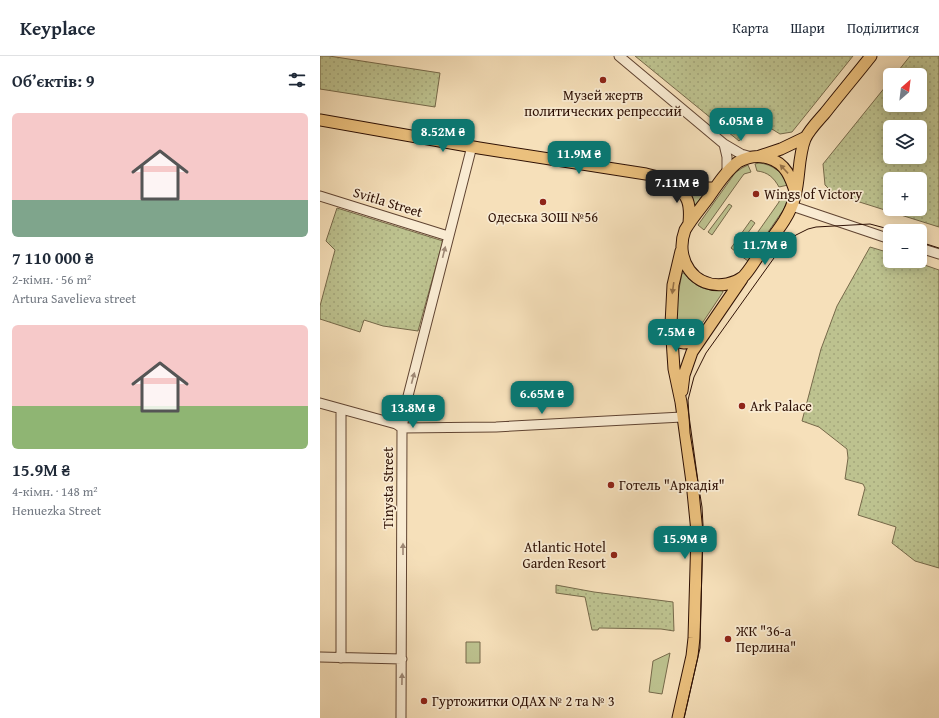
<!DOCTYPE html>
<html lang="uk">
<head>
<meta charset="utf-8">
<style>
  body { margin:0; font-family:"Gentium Book Plus",serif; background:#f6f6f7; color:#1f2937; height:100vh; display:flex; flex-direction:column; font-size:15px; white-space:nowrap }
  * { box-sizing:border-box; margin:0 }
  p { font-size:13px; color:#747a83 }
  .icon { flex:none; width:22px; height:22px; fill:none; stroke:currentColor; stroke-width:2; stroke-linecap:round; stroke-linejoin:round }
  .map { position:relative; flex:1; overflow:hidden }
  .panel { display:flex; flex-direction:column; background:#fff; width:320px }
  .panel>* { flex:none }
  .needle { width:26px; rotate:28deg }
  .buttons { position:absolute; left:563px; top:12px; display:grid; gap:8px }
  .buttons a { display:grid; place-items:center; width:44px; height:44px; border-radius:6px; background:#fff; box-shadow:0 2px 10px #0003; font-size:20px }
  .price { position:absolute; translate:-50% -34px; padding:0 9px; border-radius:8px; background:#0f766e; color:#fff; font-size:13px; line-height:26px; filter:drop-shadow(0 1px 2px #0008) }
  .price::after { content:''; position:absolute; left:50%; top:24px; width:12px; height:9px; margin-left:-6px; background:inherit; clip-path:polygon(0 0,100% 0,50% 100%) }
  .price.current { background:#222; color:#fff }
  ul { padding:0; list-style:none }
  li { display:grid; align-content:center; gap:8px; height:212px; padding:0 12px }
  li span { display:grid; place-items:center; height:124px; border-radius:6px; color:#555 }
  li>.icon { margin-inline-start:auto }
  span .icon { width:72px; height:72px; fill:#fffc; stroke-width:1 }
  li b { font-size:17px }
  h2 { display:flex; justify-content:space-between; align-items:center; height:48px; padding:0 12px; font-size:17px }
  header { display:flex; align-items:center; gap:24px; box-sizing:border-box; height:56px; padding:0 20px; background:#fff; border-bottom:1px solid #e0e1e3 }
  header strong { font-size:19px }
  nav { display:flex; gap:22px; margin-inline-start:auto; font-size:14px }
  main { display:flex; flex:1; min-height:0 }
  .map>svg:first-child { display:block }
</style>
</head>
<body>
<header>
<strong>Keyplace</strong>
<nav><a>Карта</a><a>Шари</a><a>Поділитися</a></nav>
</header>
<main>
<section class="panel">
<h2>Об’єктів: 9<svg class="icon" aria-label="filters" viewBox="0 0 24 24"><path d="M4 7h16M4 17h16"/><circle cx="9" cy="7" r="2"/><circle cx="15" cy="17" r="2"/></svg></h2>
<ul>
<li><span style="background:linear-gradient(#f6c9c9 70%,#7fa58c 0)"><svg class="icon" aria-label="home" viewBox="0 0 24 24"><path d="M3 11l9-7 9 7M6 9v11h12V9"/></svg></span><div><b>7 110 000 ₴</b><p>2-кімн. · 56 m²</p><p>Artura Savelieva street</p></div></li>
<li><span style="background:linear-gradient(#f6c9c9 65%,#8fb573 0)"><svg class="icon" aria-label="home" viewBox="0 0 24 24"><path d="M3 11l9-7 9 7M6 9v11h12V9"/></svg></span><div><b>15.9M ₴</b><p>4-кімн. · 148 m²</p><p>Henuezka Street</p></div></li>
</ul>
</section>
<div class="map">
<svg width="619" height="662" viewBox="0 0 619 662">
  <defs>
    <pattern id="park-dots" width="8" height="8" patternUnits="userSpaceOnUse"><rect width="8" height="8" fill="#bdc28f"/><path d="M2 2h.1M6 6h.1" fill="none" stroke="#a3a67a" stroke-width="1.8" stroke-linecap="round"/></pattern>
  </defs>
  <rect width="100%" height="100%" fill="#f6e0ba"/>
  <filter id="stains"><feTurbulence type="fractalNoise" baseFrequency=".005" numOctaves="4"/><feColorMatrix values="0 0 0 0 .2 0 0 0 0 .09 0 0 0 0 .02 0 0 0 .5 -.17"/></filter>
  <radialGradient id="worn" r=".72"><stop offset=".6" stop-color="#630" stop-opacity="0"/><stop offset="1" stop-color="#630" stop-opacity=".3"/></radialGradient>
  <path fill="#bdc28f" stroke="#76694a" d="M439 107C452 108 464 117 468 129L459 131C454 122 448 116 437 115L435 108Z
    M428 109 431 116 424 118 421 122 384 174 378 169 415 117 422 112Z
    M367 130 385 136 374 151 372 140Z
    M468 136V142L464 153 428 205 421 200 459 146 460 137Z
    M409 148 412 150 392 179 388 176Z
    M431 164 435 167 415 195 411 192Z
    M362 217H364C374 230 386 236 402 234L403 236 375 278 372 281 362 283 356 275 355 255Z
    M146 586H160V607H146Z
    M350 597 342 638 329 636 333 605Z"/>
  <path fill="url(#park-dots)" stroke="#76694a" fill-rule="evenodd" d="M0 0H9L120 17 115 51 0 33Z
    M315 0H533L472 76 460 78 447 70 428 73 419 85Z
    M590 0H619V171L514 138 505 129 503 108 570 25V49H600V19H575ZM570 71H600V101H570ZM570 123H600V153H570Z
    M17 152 123 185 98 275 63 270 44 264 40 276 0 263V250L15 194 6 185Z
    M550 191 570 197V205H593L619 214V512L595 505 572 487 576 471 538 459 545 432 543 428 525 423 528 402 527 393 499 371 482 365 501 293 517 250Z
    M236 529 274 536 353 546 354 575 341 573 279 572 278 574H272L265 541 236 537Z"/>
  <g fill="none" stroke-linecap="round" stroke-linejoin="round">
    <g stroke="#604432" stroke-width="11">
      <path id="minor" d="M299 0 404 88 421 98 432 101
        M404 88 407 101V117
        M0 140 128 180
        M472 150 570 183
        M600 192 619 198
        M0 347 76 368 82 372 176 371 362 361
        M21 353V602
        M0 601 82 603
        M81 662 82 372 88 340 152 90"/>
    </g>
    <g stroke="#2e1004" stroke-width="13">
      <path id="major" d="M0 64 159 92 326 118 354 125 369 126 385 132H395
        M440 100 461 93 486 81
        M354 125C367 141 371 145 369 167
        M476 138C471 122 466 107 448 102 438 99 427 101 418 106 406 115 397 129 389 141 381 152 372 162 365 174 354 203 374 234 407 228 412 227 419 224 423 221 429 215 434 206 439 199 452 181 470 162 475 140 480 121 478 101 485 83 489 74 499 64 505 57 520 38 536 19 551 0
        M352 275C357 292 369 288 381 281
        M362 335 364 319 372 296 422 223
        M358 662 372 600 374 582 377 476 372 426 361 346 354 313 351 268 353 229 361 195"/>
    </g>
    <use href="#minor" stroke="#f9ebd2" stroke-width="9"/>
    <use href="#major" stroke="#ebc07d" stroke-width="11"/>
    <path stroke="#2e1004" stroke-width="1" d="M600 186 619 192
      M364 662 380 592 383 469 382 451 370 377 368 344 374 321 386 297 459 195 466 187 476 179 488 173 496 171 550 168 576 175"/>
  </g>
  <defs><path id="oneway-solid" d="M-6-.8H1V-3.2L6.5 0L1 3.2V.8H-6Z"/></defs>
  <g fill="#967147">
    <use href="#oneway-solid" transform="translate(464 113) rotate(-133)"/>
    <use href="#oneway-solid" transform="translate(353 232) rotate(98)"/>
  </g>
  <g fill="#9e8875">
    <use href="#oneway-solid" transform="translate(124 196) rotate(-76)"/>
    <use href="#oneway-solid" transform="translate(93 322) rotate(-75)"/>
    <use href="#oneway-solid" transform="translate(83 493) rotate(-90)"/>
    <use href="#oneway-solid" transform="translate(82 623) rotate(-89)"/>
  </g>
  <g fill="#8f2418" stroke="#f9ebd2" stroke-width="1.5">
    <circle cx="283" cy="24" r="4"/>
    <circle cx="436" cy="138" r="4"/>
    <circle cx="223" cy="146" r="4"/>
    <circle cx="422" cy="350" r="4"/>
    <circle cx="291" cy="429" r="4"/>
    <circle cx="294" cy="499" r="4"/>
    <circle cx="408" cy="583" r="4"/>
    <circle cx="104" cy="645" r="4"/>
  </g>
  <g text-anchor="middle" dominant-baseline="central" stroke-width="3.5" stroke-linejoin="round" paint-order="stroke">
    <g font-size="14" fill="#2e1004" stroke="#f9ebd2" text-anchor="start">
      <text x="283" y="39" text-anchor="middle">Музей жертв<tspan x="283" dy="16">политических репрессий</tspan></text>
      <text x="444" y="138">Wings of Victory</text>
      <text x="223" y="161" text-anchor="middle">Одеська ЗОШ №56</text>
      <text x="430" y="350">Ark Palace</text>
      <text x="299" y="429">Готель "Аркадія"</text>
      <text x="286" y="491" text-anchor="end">Atlantic Hotel<tspan x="286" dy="16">Garden Resort</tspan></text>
      <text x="416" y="575">ЖК "36-а<tspan x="416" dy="16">Перлина"</tspan></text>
      <text x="112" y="645">Гуртожитки ОДАХ № 2 та № 3</text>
    </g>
    <g font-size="14" fill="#2e1004" stroke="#f9ebd2">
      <text transform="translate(68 146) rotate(17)">Svitla Street</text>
      <text transform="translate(68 432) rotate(-90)">Tinysta Street</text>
    </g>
  </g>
  <rect width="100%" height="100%" filter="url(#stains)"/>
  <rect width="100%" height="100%" fill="url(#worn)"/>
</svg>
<div class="buttons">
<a><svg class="needle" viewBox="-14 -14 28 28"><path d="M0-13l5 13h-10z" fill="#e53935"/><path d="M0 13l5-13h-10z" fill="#747a83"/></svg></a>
<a><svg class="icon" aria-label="layers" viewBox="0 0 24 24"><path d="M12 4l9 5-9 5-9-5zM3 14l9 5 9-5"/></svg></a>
<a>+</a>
<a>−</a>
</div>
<b class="price" style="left:421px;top:86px">6.05M ₴</b>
<b class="price" style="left:123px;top:97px">8.52M ₴</b>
<b class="price" style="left:259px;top:119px">11.9M ₴</b>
<b class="price current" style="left:357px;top:148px">7.11M ₴</b>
<b class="price" style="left:445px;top:210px">11.7M ₴</b>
<b class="price" style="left:356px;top:297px">7.5M ₴</b>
<b class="price" style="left:222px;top:359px">6.65M ₴</b>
<b class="price" style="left:93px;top:373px">13.8M ₴</b>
<b class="price" style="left:365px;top:504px">15.9M ₴</b>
</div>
</main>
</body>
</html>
